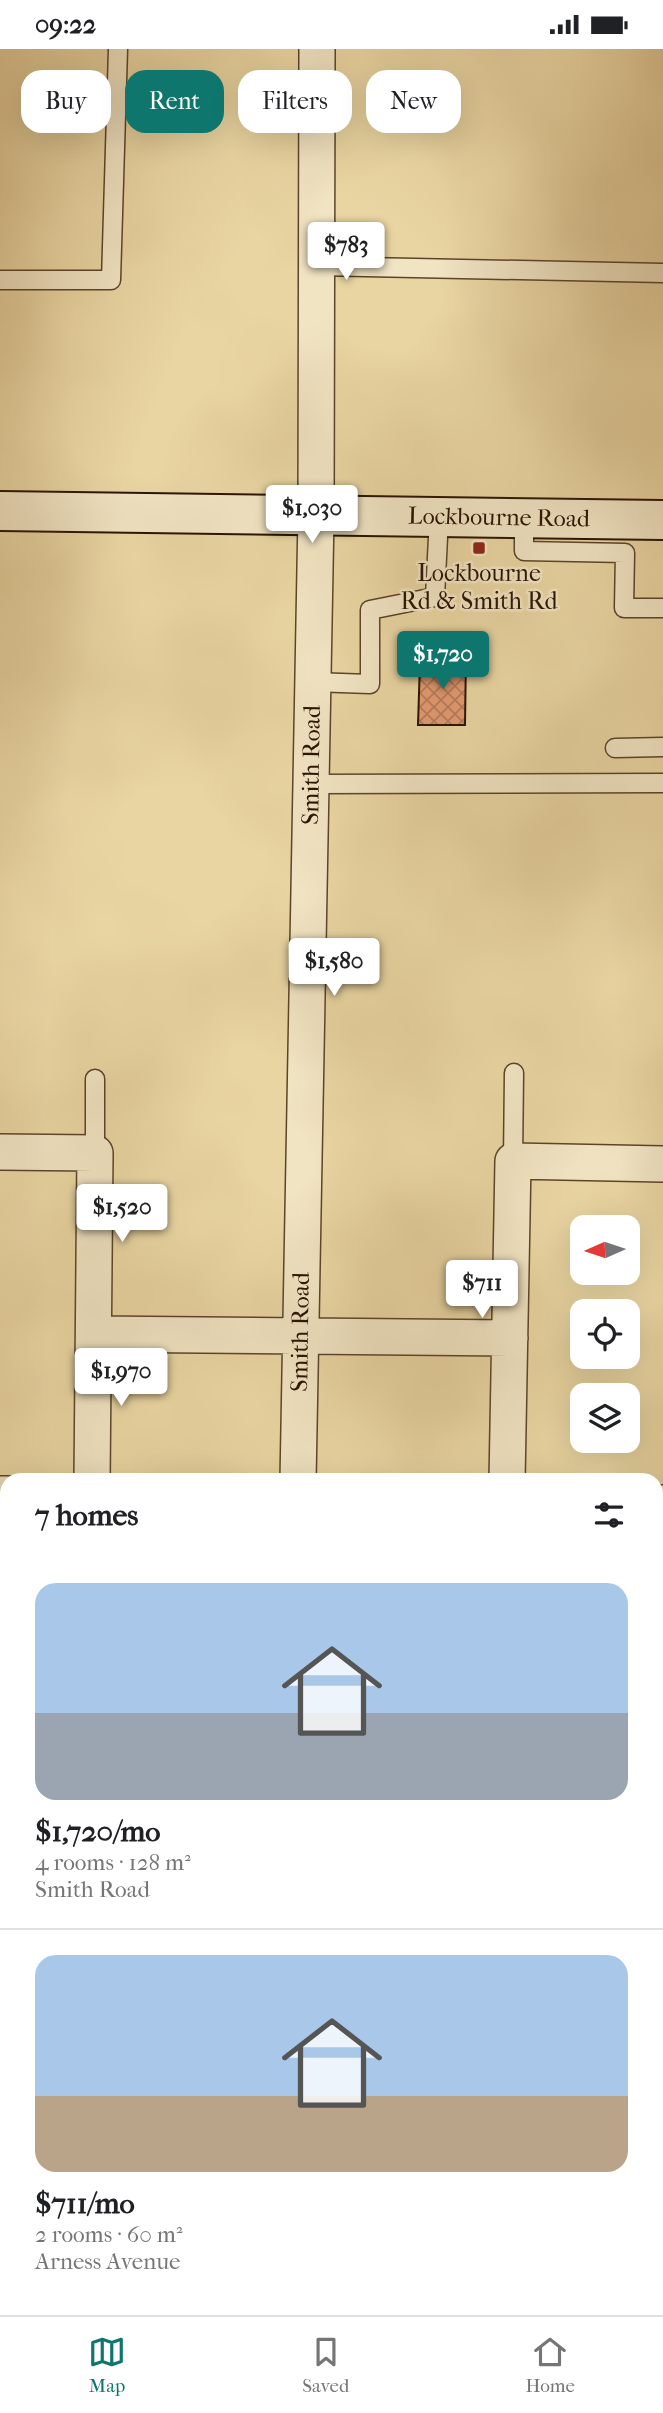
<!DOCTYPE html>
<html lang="en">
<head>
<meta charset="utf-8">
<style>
  body { margin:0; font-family:"IM FELL French Canon",serif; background:#f2f2f2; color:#202124; height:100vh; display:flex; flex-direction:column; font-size:26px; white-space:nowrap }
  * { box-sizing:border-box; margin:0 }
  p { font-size:23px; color:#757577 }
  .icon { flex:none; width:38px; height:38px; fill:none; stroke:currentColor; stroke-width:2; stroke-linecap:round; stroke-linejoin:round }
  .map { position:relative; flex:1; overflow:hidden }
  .drawer { position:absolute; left:0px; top:1424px; width:663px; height:842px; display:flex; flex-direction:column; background:#fff; border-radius:21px 21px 0 0; box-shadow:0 7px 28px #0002 }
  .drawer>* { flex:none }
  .guide { position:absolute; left:21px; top:21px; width:621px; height:63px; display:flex; gap:14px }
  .needle { width:46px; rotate:267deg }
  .buttons { position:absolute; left:570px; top:1166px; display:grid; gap:14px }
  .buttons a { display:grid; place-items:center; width:70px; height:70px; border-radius:14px; background:#fff; box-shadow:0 7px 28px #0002; font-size:35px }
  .price { position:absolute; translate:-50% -60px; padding:0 16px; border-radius:7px; background:#fff; color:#222; font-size:23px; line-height:46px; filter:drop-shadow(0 2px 4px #0008) }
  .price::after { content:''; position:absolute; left:50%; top:42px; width:21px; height:16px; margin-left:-10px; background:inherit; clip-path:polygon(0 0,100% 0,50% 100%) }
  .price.selected { background:#0f766e; color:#fff }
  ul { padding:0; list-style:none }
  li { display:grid; align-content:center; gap:14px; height:371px; padding:0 35px }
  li+li { border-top:2px solid #e0e0e0 }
  li span { display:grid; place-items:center; height:217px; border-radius:21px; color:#555 }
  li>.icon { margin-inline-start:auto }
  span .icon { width:126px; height:126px; fill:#fffc; stroke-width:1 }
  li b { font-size:30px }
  h2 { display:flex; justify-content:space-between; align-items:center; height:84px; padding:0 35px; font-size:30px }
  .pill { padding:0 24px; border-radius:21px; background:#fff; box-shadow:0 7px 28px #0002; font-size:24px; line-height:63px }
  .pill.selected { background:#0f766e; color:#fff }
  .status { display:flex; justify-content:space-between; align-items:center; height:49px; padding:0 35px; background:#fff; direction:ltr }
  .status svg { height:19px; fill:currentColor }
  .dock { display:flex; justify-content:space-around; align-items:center; height:98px; border-top:2px solid #e0e0e0; background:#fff; font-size:19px; color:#757577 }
  .dock a { display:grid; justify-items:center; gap:4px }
  .dock .selected { color:#0f766e }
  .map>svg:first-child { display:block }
</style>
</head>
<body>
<div class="status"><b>09:22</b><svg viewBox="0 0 49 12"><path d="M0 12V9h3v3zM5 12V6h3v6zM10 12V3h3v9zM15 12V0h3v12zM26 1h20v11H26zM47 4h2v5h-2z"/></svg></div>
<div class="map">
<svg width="663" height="2266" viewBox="0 0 663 2266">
  <defs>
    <pattern id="park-tufts" width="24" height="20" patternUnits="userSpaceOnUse" patternTransform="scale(1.75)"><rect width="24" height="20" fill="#b8bd84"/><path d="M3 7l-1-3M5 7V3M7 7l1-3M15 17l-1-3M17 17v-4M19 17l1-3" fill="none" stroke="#9ea270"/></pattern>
    <pattern id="building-cross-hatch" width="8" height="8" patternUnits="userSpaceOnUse" patternTransform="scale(1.75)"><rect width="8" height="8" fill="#e39a71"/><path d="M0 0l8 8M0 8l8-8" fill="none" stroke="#b87c5b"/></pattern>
  </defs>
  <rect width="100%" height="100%" fill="#e9d5a2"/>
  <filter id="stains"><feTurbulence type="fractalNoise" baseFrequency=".00286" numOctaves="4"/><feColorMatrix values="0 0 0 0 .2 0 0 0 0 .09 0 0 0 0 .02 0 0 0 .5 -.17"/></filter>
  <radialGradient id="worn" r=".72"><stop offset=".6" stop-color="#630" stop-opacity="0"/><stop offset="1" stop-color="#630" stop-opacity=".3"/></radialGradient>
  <path fill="url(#park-tufts)" stroke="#716844" stroke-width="2" d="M0 1597H7V2112L0 2111Z"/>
  <path fill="url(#building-cross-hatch)" stroke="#2a1303" stroke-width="2" d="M466 606 465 676H418L420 613 429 607Z
    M661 1912H663V2039H656V1979H661Z
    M0 2218H7V2259H22V2266H0Z
    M656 2222H663V2266L658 2264Z
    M41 2259H91V2262H41Z
    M112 2259H169V2266H112Z
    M182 2259H200V2266H182Z
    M346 2259H406V2261H346Z
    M507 2259H556V2266H507Z
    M586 2259H632V2266H586Z"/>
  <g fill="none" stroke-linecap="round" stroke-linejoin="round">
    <g stroke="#5a442b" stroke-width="21">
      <path id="lane" d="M318 217 663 224
        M0 231H111L118 0
        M524 469V502L625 504 624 559H663
        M312 633 370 635V561L435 548 439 468
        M615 699 663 698
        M311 735 663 734
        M95 1104V1030
        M513 1112 514 1024"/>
    </g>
    <g stroke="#5a442b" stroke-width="38">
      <path id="street" d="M0 1103 95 1104 92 1432
        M94 1285 510 1289
        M298 1432 316 466 317 0
        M507 1432 513 1112 663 1115
        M0 1445H7
        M656 1454H663
        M0 2122H7
        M656 2130H663
        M287 2266V2259"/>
    </g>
    <g stroke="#2a1303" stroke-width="42">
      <path id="secondary" d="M0 462 663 471"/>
    </g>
    <use href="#lane" stroke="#f1e4c3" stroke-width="18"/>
    <use href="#street" stroke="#f1e4c3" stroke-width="35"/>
    <use href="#secondary" stroke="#f1e4c3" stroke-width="38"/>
  </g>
  <rect fill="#8f2418" stroke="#f1e4c3" stroke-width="2.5" x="472" y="492" width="14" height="14" rx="3.5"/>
  <g text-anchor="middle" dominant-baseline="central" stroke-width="5" stroke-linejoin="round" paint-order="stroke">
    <g font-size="24" fill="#2a1303" stroke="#f1e4c3">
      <text transform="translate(499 468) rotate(1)">Lockbourne Road</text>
      <text transform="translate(311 716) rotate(-89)">Smith Road</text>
      <text transform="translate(300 1283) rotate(-89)">Smith Road</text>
    </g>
    <g font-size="24" fill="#2a1303" stroke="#f1e4c3">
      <text x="479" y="524">Lockbourne<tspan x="479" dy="28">Rd &amp; Smith Rd</tspan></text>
    </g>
  </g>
  <rect width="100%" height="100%" filter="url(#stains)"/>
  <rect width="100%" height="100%" fill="url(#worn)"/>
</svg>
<div class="buttons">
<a><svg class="needle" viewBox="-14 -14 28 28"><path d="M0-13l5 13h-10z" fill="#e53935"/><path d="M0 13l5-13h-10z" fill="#757577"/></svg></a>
<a><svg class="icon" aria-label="locate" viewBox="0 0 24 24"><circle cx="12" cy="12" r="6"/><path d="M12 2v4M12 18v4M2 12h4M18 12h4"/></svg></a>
<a><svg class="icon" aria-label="layers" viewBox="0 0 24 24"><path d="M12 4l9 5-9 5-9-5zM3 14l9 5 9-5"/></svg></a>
</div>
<b class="price" style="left:346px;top:233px">$783</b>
<b class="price" style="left:312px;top:496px">$1,030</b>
<b class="price selected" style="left:443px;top:642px">$1,720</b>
<b class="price" style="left:334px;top:949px">$1,580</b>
<b class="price" style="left:122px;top:1195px">$1,520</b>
<b class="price" style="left:482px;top:1271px">$711</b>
<b class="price" style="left:121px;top:1359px">$1,970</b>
<div class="guide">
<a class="pill">Buy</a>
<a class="pill selected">Rent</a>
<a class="pill">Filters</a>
<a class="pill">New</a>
</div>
<section class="drawer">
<h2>7 homes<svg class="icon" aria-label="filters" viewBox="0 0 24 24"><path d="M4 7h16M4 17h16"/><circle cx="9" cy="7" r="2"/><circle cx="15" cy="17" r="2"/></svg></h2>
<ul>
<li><span style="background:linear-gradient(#a9c7e8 60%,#9aa5b1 0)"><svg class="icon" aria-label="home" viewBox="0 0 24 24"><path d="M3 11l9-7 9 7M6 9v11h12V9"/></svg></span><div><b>$1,720/mo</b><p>4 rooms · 128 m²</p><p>Smith Road</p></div></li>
<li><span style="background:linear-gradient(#a9c7e8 65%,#b9a48a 0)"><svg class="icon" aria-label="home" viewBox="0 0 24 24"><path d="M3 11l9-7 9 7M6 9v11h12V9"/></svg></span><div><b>$711/mo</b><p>2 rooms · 60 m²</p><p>Arness Avenue</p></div></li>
</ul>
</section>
</div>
<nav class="dock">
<a class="selected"><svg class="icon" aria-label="map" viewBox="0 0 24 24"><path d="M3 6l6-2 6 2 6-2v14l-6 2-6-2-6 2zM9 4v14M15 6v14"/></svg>Map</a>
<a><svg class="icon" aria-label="saved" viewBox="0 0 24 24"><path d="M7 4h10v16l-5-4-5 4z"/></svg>Saved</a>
<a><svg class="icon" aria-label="home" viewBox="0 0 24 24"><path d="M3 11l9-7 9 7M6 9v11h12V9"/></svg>Home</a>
</nav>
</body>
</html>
